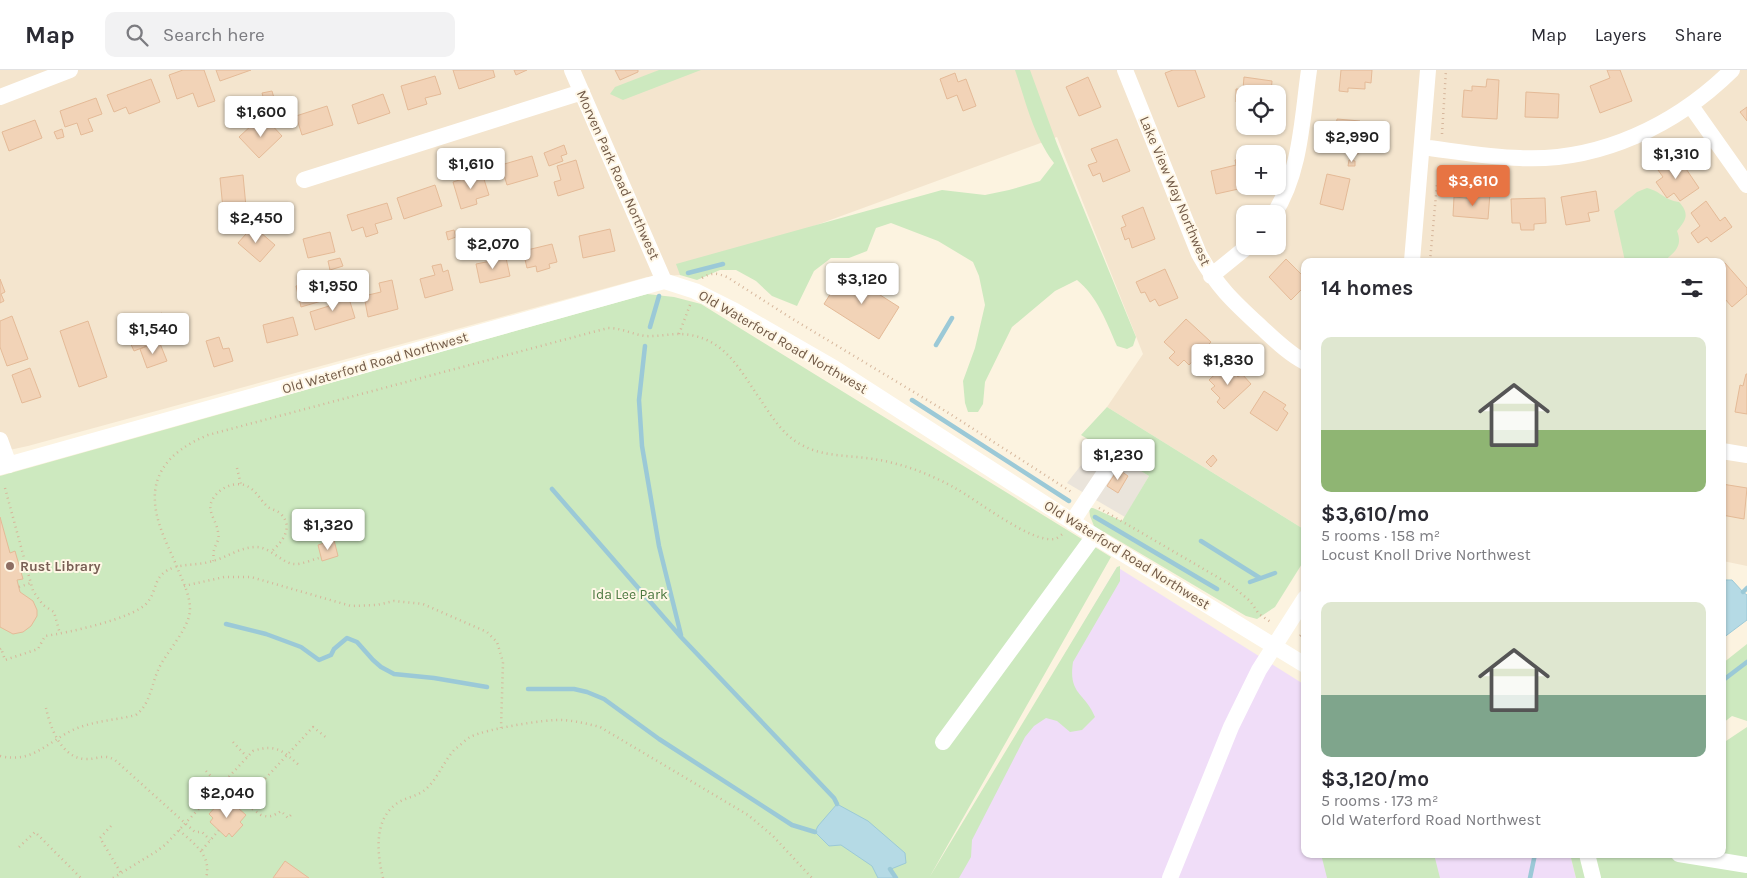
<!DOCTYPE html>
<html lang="en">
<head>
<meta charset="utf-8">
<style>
  body { margin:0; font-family:Karla,sans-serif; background:#f2f2f3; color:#2b2b33; height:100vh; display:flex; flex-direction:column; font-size:19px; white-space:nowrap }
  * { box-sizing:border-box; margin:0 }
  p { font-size:16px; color:#7c7c81 }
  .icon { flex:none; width:28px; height:28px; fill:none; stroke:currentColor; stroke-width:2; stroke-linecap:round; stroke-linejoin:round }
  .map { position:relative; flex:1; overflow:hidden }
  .drawer { position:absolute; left:1301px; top:188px; width:425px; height:600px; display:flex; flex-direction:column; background:#fff; border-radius:10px; box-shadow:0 1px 4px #0004 }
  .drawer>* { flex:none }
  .buttons { position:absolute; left:1236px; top:15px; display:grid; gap:10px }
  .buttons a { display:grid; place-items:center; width:50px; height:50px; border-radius:10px; background:#fff; box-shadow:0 1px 4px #0004; font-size:25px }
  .price { position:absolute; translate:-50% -42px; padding:0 11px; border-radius:5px; background:#fff; color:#222; font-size:16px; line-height:32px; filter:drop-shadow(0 1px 2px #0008) }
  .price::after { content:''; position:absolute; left:50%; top:30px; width:15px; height:11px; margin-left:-8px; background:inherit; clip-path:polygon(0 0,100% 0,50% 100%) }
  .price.on { background:#e77443; color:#fff }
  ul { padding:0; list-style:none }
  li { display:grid; align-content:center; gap:10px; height:265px; padding:0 20px }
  li span { display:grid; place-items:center; height:155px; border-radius:10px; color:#555 }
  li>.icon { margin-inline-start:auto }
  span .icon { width:90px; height:90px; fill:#fffc; stroke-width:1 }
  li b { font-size:21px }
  h2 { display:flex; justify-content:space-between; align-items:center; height:60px; padding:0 20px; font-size:21px }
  header { display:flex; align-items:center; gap:30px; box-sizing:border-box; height:70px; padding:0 25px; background:#fff; border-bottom:1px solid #e1e1e2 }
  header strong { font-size:24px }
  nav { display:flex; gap:28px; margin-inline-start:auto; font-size:18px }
  .search { width:350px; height:45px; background:#f2f2f3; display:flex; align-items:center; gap:12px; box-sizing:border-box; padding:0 18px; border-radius:10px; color:#7c7c81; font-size:19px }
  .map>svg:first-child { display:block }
</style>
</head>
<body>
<header>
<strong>Map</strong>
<div class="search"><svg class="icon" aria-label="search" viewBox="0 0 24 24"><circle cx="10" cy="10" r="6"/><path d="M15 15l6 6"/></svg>Search here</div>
<nav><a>Map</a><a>Layers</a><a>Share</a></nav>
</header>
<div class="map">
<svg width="1747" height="808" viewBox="0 0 1747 808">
  <rect width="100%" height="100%" fill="#fcf3e0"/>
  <path fill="#f4e5ce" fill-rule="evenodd" d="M0 0H1747V496L1723 491 1722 191H1305V460L1107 337 1143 284 1057 67 680 205 647 207 28 376 0 382ZM1245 24H1278V56H1245ZM1245 84H1278V116H1245ZM1245 144H1278V176H1245Z"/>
  <path fill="#eae4db" d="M1097 375 1149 406 1125 447 1067 413Z"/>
  <path fill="#f0ddf8" d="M1117 497 1305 615V784H1570L1576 808H931Z"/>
  <path fill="#cde9bf" d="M659 0H701L623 30 610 24 615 17Z
    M1015 0H1030L1057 74 1136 267 1133 276 1127 279 1117 276C1107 253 1097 226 1077 210L1055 221 1012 257 985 312 983 334 978 342H968L965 333 963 311 975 278 985 235 979 206 973 192 938 171 891 153 876 158 867 181 849 188H831L814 201 797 236 772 226 756 211 736 200H720L697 210 680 205 676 194 942 120 985 125 1009 120 1040 111 1054 93C1033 65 1026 32 1015 0Z
    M1647 118C1662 122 1664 130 1679 132 1690 144 1686 150 1677 161 1683 176 1675 182 1664 191H1625L1614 141 1637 122Z
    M647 224 674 227 701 234 1111 487 929 808H0V406Z
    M1107 337 1305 460V489L1275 537 1257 549 1246 546 1094 456 1090 446 1089 438H1093L1122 451 1149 406 1081 365Z
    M1120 496V511L1073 592C1068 625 1085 622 1095 647L1082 660 1070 662 1057 651 1046 648 1034 656 1025 667 972 770 971 787 959 808H929L1117 497Z
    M1747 574V651L1732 646 1723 653V656V593Z
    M1747 657V808H1576L1570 784H1722L1723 673Z
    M1321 784H1434L1440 808H1327Z"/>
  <path fill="#b5dae5" stroke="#9bc9d7" d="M1723 510H1732L1743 522 1747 525V550L1723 568Z
    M837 734 868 751 905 783 906 793 891 799 895 805 893 808H878L872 796 841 775 829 776 815 762 818 756Z"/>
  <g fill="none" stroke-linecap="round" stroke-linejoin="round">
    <path stroke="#9bc9d7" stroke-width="4.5" d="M688 203 723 194
      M650 257 659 226
      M936 275 952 248
      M645 276 639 330 642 376 659 476 681 565
      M912 330 1069 431
      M552 419 681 567 834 728 837 734
      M1095 447 1217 519
      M1201 471 1260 508
      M1250 512 1275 503
      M1743 522 1747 518
      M226 554 266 564 301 577 319 590 331 585 334 579 347 568 357 572 373 590 381 597 394 604 434 608 487 617
      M1722 611 1747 592
      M528 619H574L587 622 604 629 659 669 792 755 815 762
      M890 799 896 808
      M1530 808 1535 784"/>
  </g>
  <path fill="#f2d3b7" stroke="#e4ba97" d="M183 0H204L215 31 198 37 193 23 177 29 169 5Z
    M216 0H251L220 11Z
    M453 0H493L495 7 459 19Z
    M514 0H527L516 5Z
    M615 0H638V2L620 10Z
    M1173 0H1195L1205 27 1178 37 1165 3Z
    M1341 0H1372L1371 13 1365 12V19L1348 18V22L1339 21Z
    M1607 0H1620L1632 31 1600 43 1590 16 1610 8Z
    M955 3 958 12 966 9 976 36 963 41 957 25 947 29 940 9Z
    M435 6 441 24 425 28 427 34 408 40 401 16Z
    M1088 7 1101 37 1079 46 1066 17Z
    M1244 7 1272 11 1271 24H1245V40H1241V32H1236V19H1243Z
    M151 9 160 32 129 44 126 37 114 42 107 25Z
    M1487 9 1499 10 1497 49 1462 47 1464 20 1472 21V16L1486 17Z
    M272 21 274 28 264 30 262 23Z
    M1526 22 1559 24 1558 48 1525 47Z
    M383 24 390 43 358 54 352 35Z
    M96 28 102 44 88 49 93 61 81 65 77 53 65 57 60 41Z
    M327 36 333 55 302 65 296 46Z
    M1747 37V51L1740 42Z
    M264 38 269 45 265 48 259 41Z
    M1337 49 1360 51 1359 63 1366 64 1364 75 1359 74 1358 84 1333 81Z
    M35 50 42 68 9 81 2 62Z
    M268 51 282 66 259 88 239 67 253 54 258 60Z
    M62 59 64 67 57 69 54 62Z
    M1117 69 1130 101 1103 112 1100 103 1093 106 1088 95 1097 92 1091 79Z
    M564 75 567 84 561 86 563 91 549 96 544 83Z
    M532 86 538 106 507 115 501 95Z
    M1678 87 1699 118 1680 131 1674 123 1667 128 1656 112 1663 107 1658 100Z
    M1245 88V116H1252L1216 124 1211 101 1236 95 1235 90Z
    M576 90 584 118 558 126 554 112 561 110 557 96Z
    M1349 90 1355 91V96H1348Z
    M482 103 489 125 476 129 477 134 461 139 453 112Z
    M1327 104 1350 109 1343 140 1320 134Z
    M243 105 246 137 223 139 220 108Z
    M435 115 442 136 404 149 397 128Z
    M1596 121 1599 141 1588 143 1590 151 1566 155 1561 127Z
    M1478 122 1490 123 1488 149 1453 146 1454 127 1477 129Z
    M1545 128 1546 153 1534 154V160H1521L1520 153H1512L1511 129Z
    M1706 131 1720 151 1725 147 1732 157 1711 172 1707 167 1698 173 1691 163 1700 156 1691 143Z
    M387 133 392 149 375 154 378 163 366 167 363 157 352 161 347 145Z
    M1143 137 1155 169 1132 178 1129 168 1125 170 1121 158 1126 156 1122 146Z
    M253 156 275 175 260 192 238 173Z
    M610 159 615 181 583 188 579 166Z
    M454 160 456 167 448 170 446 162Z
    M330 162 335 182 308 188 303 169Z
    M552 174 557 192 549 194 550 198 537 202 536 196 527 198 523 181Z
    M340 188 343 196 330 200 328 191Z
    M506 188 510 206 480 213 476 194Z
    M1286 189 1305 208V216L1291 230 1269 207Z
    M1725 193 1747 218V224L1732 237 1725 229 1722 230V195Z
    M441 194 443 202 448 200 453 220 425 228 420 209 435 205 432 196Z
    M1165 199 1178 228 1159 236 1155 229 1150 232 1145 222 1141 223 1136 212Z
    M844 202 899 237 879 269 824 234Z
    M345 204 348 214 333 218 331 207Z
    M0 209 5 222 1 224 4 231 0 233Z
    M320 210 325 230 301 237 296 216Z
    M392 210 398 239 368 247 364 226 381 222 379 213Z
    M347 222 355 248 315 260 310 242 329 236 327 229Z
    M162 243 172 266 134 281 129 270 153 260 148 248Z
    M12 246 28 289 7 296 0 277V251Z
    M293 247 298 265 267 273 263 255Z
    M1186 249 1211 272 1189 295 1184 290 1178 296 1169 288 1175 282 1164 272Z
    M88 251 107 307 79 317 60 261Z
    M219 267 223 279 229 278 233 291 214 297 206 271Z
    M159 271 167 291 147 298 140 279Z
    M1226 294 1238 307 1242 304 1251 314 1224 339 1217 332 1220 328 1211 319 1215 316 1209 310Z
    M30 298 41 327 22 333 12 305Z
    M1746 304H1747V344L1735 342 1740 315 1743 316Z
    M1264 321 1286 335 1283 339 1288 343 1277 361 1250 343Z
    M1213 385 1217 390 1211 397 1206 392Z
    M1118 399 1128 406 1118 423 1107 416Z
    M1722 414 1747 418 1744 449 1722 445Z
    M0 447 10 483 15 481 23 509 17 510 20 522 33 531 37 540V546L31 556 23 562 13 564 0 557Z
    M334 470 338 486 322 491 318 475Z
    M230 731 246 745 240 752 243 755 232 767 229 763 226 767 210 752 213 748 209 744 219 733 224 737Z
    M285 791 309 808H273Z"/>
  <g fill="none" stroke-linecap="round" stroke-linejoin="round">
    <path stroke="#d6b69b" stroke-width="2.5" stroke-dasharray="1 4" stroke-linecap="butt" d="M1442 64 1446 0
      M1430 191 1437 114 1443 104V95
      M702 208C712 202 717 203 727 207L791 248 947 342 1073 423
      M679 264 690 235
      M237 398 241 415
      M5 418 33 521 43 535 54 542 60 564
      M1099 438 1231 515 1250 531 1259 544 1272 553
      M213 491C214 488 213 483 214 480 216 473 220 470 218 462 217 452 208 443 211 433 216 419 235 409 249 417 257 422 261 431 268 437 272 440 277 440 281 444 294 458 282 472 271 482
      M184 516 224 507H251L351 536 377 535 394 531 423 534 487 562 497 572 503 592 501 658
      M19 517 31 513
      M1300 566 1305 561
      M0 579 1 578 5 590 38 579 45 566C67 563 131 549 146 534 159 520 151 505 175 497 187 494 200 495 213 491 227 487 241 477 256 477 270 477 281 492 293 494 301 495 311 490 319 488
      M46 638C50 657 61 687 84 689 97 690 103 683 115 690L195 762H202L210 770
      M233 672 247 687
      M0 686C33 694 48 671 75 659 94 651 116 650 136 645 151 633 151 615 159 598 167 581 190 558 190 539 190 526 184 514 179 502 173 486 164 470 159 453 145 408 167 382 208 365L608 258C621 258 632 264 645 266 660 267 675 262 690 265 727 271 741 302 760 329 770 344 783 365 800 374 822 387 848 385 873 389 901 393 930 404 955 418 977 430 1031 473 1054 469 1057 469 1061 465 1064 463
      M206 701 220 716 261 745C270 748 273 746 281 741L288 748 292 744
      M238 738 313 657 328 669
      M111 756 100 768 121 803
      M179 760C194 774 212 785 206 808
      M19 777 35 762 81 808
      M202 780 219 760
      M113 808 157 781 165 775 253 681C277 673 284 682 301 697
      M383 808C377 783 373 748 399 732 408 727 418 726 426 719 438 708 444 691 455 679 460 676 465 670 470 667 486 659 545 649 563 650 576 651 588 654 600 657L748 745 773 766 812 808"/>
    <path stroke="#fff" stroke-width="16" d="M572 0 664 211
      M1125 0 1199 184C1217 217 1235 233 1262 258 1275 270 1289 284 1305 292
      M0 27 70 0
      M1691 36 1747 115
      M1422 77C1454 81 1487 87 1520 88 1600 92 1676 55 1732 0
      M304 110 582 22
      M1274 144C1301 102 1302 48 1309 0
      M1412 191 1428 0
      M1211 206 1248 176
      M0 370 9 395
      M1722 381 1747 385
      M0 397 664 211 695 221 735 241 834 298 1107 474 1305 595
      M1072 452 1110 395
      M943 672 1094 466
      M1587 784 1593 808
      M1679 784 1747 795
      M1170 808 1231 657 1259 600 1305 528"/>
  </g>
  <circle fill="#8d6e63" stroke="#fff7e6" stroke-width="2" cx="10" cy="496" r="5"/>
  <g text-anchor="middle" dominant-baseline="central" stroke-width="4" stroke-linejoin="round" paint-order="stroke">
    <g font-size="14" fill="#725a47" stroke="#fff7e6">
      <text transform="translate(618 105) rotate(66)">Morven Park Road Northwest</text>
      <text transform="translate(1175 121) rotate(67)">Lake View Way Northwest</text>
      <text transform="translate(783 272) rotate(30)">Old Waterford Road Northwest</text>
      <text transform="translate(375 293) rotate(-16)">Old Waterford Road Northwest</text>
      <text transform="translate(1127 485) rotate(32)">Old Waterford Road Northwest</text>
    </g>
    <g font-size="14" font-weight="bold" fill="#785e54" stroke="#fff7e6" text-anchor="start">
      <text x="20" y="496">Rust Library</text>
    </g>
    <g font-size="14" fill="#4c7840" stroke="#fff7e6">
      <text x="630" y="524">Ida Lee Park</text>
    </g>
  </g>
</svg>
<div class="buttons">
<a><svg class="icon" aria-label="locate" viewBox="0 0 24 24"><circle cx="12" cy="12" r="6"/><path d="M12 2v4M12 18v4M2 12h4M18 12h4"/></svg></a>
<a>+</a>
<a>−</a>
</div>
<b class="price" style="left:261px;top:68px">$1,600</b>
<b class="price" style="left:1352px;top:93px">$2,990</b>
<b class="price" style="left:1676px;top:110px">$1,310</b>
<b class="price" style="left:471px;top:120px">$1,610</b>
<b class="price on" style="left:1473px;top:137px">$3,610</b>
<b class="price" style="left:256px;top:174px">$2,450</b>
<b class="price" style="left:493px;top:200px">$2,070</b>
<b class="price" style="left:862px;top:235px">$3,120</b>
<b class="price" style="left:333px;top:242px">$1,950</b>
<b class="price" style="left:153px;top:285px">$1,540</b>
<b class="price" style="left:1228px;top:316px">$1,830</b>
<b class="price" style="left:1118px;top:411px">$1,230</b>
<b class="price" style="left:328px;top:481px">$1,320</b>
<b class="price" style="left:227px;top:749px">$2,040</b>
<section class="drawer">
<h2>14 homes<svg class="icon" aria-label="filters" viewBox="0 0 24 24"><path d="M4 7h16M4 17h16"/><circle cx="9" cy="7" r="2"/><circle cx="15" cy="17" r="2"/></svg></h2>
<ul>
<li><span style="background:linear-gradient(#dfe7d0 60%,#8fb573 0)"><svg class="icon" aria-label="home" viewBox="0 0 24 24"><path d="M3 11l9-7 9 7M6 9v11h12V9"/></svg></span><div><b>$3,610/mo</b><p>5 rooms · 158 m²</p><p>Locust Knoll Drive Northwest</p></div></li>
<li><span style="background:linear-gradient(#dfe7d0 60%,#7fa58c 0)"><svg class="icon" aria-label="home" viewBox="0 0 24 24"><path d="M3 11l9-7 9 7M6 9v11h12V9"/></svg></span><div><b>$3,120/mo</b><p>5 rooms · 173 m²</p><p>Old Waterford Road Northwest</p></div></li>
</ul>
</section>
</div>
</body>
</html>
